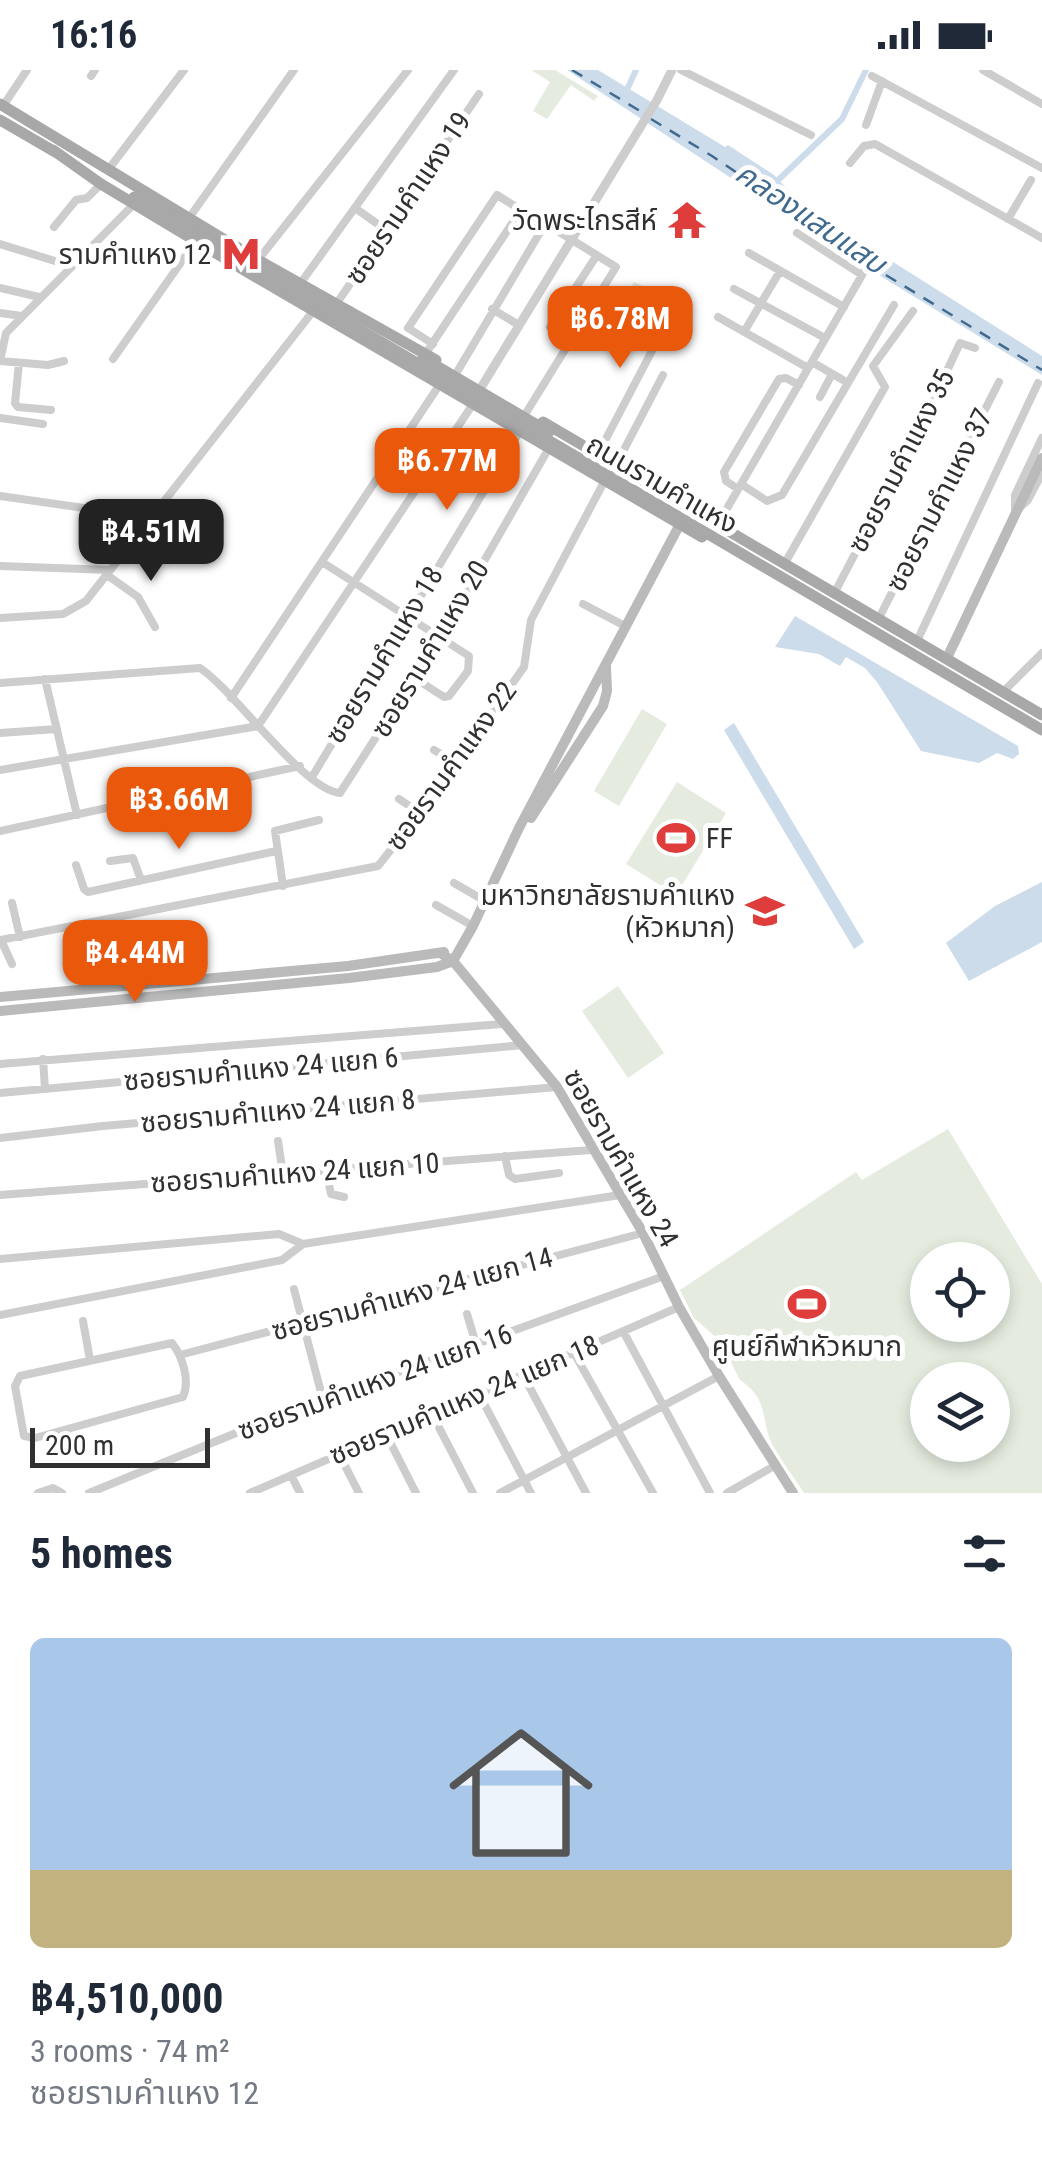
<!DOCTYPE html>
<html lang="en">
<head>
<meta charset="utf-8">
<style>
  body { margin:0; font-family:"Roboto Condensed","Noto Sans Thai",sans-serif; background:#f6f6f7; color:#1f2937; height:100vh; display:flex; flex-direction:column; font-size:38px; white-space:nowrap }
  * { box-sizing:border-box; margin:0 }
  p { font-size:32px; color:#747a83 }
  .icon { flex:none; width:55px; height:55px; fill:none; stroke:currentColor; stroke-width:2; stroke-linecap:round; stroke-linejoin:round }
  .map { position:relative; height:1423px; overflow:hidden }
  .panel { display:flex; flex-direction:column; background:#fff; flex:1 }
  .panel>* { flex:none }
  .tools { position:absolute; left:910px; top:1172px; display:grid; gap:20px }
  .tools a { display:grid; place-items:center; width:100px; height:100px; border-radius:50%; background:#fff; box-shadow:0 5px 15px #0003; font-size:50px }
  .scale { position:absolute; left:30px; bottom:25px; width:180px; box-sizing:border-box; padding-left:10px; border:5px solid #303030; border-top:0; font-size:28px; line-height:35px; white-space:nowrap; color:#303030; -webkit-text-stroke:8px #fff; paint-order:stroke }
  .price { position:absolute; translate:-50% -85px; padding:0 22px; border-radius:20px; background:#ea580c; color:#fff; font-size:32px; line-height:65px; filter:drop-shadow(0 2px 5px #0008) }
  .price::after { content:''; position:absolute; left:50%; top:60px; width:30px; height:22px; margin-left:-15px; background:inherit; clip-path:polygon(0 0,100% 0,50% 100%) }
  .price.current { background:#222; color:#fff }
  ul { padding:0; list-style:none }
  li { display:grid; align-content:center; gap:20px; height:530px; padding:0 30px }
  li+li { border-top:2px solid #e0e1e3 }
  li span { display:grid; place-items:center; height:310px; border-radius:15px; color:#555 }
  li>.icon { margin-inline-start:auto }
  span .icon { width:180px; height:180px; fill:#fffc; stroke-width:1 }
  li b { font-size:42px }
  h2 { display:flex; justify-content:space-between; align-items:center; height:120px; padding:0 30px; font-size:42px }
  .status { display:flex; justify-content:space-between; align-items:center; height:70px; padding:0 50px; background:#fff; direction:ltr }
  .status svg { height:28px; fill:currentColor }
  .map>svg:first-child { display:block }
</style>
</head>
<body>
<div class="status"><b>16:16</b><svg viewBox="0 0 49 12"><path d="M0 12V9h3v3zM5 12V6h3v6zM10 12V3h3v9zM15 12V0h3v12zM26 1h20v11H26zM47 4h2v5h-2z"/></svg></div>
<div class="map">
<svg width="1042" height="1423" viewBox="0 0 1042 1423">
  <rect width="100%" height="100%" fill="#fff"/>
  <path fill="#e5ecdf" fill-rule="evenodd" d="M531 0H555L598 26 594 31 571 15 547 49 533 41 550 12Z
    M634 212 668 228 646 264 613 244Z
    M642 639 667 654 619 736 594 721Z
    M677 712 726 743 676 825 626 794Z
    M618 916 664 983 628 1008 582 941Z
    M948 1059 1042 1214V1423H804C794 1407 781 1391 772 1374 760 1350 770 1330 740 1310L720 1271 694 1248 680 1220 856 1102 862 1110ZM928 1190H992V1255H928ZM928 1310H992V1375H928Z"/>
  <path fill="#ccdceb" d="M567 0H598L725 77 728 75 774 105 801 134 1042 286V305L869 199Z
    M795 546 1018 676 1019 684 1013 689 997 683 979 693 921 681 877 612 865 598 846 587 840 596 819 584 775 577Z
    M734 653 864 872 854 879 724 660Z
    M1042 812V872L969 911 946 873 995 836Z"/>
  <g fill="none" stroke-linecap="round" stroke-linejoin="round">
    <path stroke="#ccdceb" stroke-width="6" d="M626 22 636 0
      M774 114 842 49 866 0"/>
    <path stroke="#416a8f" stroke-width="2.5" stroke-dasharray="12 10" stroke-linecap="butt" d="M572 0 645 44
      M651 49 712 86 873 194 874 202H881L1042 300"/>
    <path stroke="#cdcdcd" stroke-width="8" d="M681 0 811 65
      M983 0 1042 34
      M91 6 95 0
      M872 6 1042 98
      M3 36 27 0
      M866 55 882 11
      M850 93 864 76 875 74 1042 168
      M108 100 184 0
      M355 138 386 160
      M189 148 294 0
      M1008 149 1031 110
      M54 157 76 130 87 128 101 114
      M797 163 862 205
      M0 174 71 196
      M749 183 844 237
      M258 190 408 0
      M300 214 454 0
      M0 218 39 227
      M734 219 825 268
      M337 233 479 24
      M492 239 519 255
      M0 243 22 246
      M718 247 808 298
      M550 257 597 185
      M744 262 780 201
      M426 283 521 140 497 125 408 258 433 274
      M113 289 196 171
      M0 291 6 263 134 134
      M0 291 48 295 64 291
      M812 292 843 310
      M19 293 15 333 18 337 51 340
      M457 302 545 154
      M820 327 832 304
      M526 343 616 197 530 144
      M0 348 43 354
      M1042 368 1015 425V442L1028 430 1042 403
      M598 384 676 235
      M616 395 663 305
      M741 414 767 431 782 425 894 235
      M738 419 726 411 724 402 779 309 786 308 799 315
      M0 426 154 448
      M718 454 865 200
      M322 492 469 586 468 601 449 626 444 627 413 607
      M785 493 885 317 873 296 913 241
      M0 496 110 500
      M107 505 138 527 155 557
      M835 522 917 365 960 273 975 278
      M583 534 625 556
      M0 548 63 544 86 531 314 240
      M879 548 999 312
      M917 571 1038 313
      M45 609 77 745
      M0 613 200 598C235 621 303 720 340 723L441 566 549 378
      M1003 622 1042 583
      M231 628 440 314
      M0 663 57 659
      M434 680 456 693
      M0 700 258 656 473 334
      M312 707 520 361
      M399 729 420 743
      M0 761 300 696
      M110 791 133 788 141 810
      M76 795 84 819 88 822 276 781
      M454 813 485 831
      M283 816 275 761 319 750
      M12 833 20 867
      M436 835 473 856
      M0 870 378 796 431 729 524 597 531 550 605 410
      M1 870 12 894
      M43 989 45 1019
      M0 994 502 954
      M0 1023 523 975
      M0 1068 103 1056 557 1017
      M278 1071 283 1104
      M505 1086 509 1105 515 1109 559 1103
      M326 1101 331 1124 344 1127
      M0 1125 591 1080
      M303 1174 620 1125
      M0 1189 279 1164 303 1174
      M294 1219 323 1330
      M467 1244 476 1274
      M0 1245 282 1190 303 1174
      M83 1251 90 1290
      M623 1261 710 1423
      M172 1273C183 1287 190 1311 183 1327L35 1368 24 1366 15 1316 20 1306Z
      M574 1283 653 1423
      M180 1285 643 1163
      M523 1305 586 1423
      M479 1324 531 1423
      M432 1344 473 1423
      M386 1364 416 1423
      M339 1384 359 1423
      M291 1405 300 1423
      M38 1423 53 1418 62 1423
      M89 1423 285 1343 664 1206
      M250 1423 679 1237
      M500 1423 719 1306
      M727 1423 776 1395"/>
    <path stroke="#cdcdcd" stroke-width="9" d="M482 316 657 30 672 0"/>
    <path stroke="#bababa" stroke-width="10" d="M947 588 1042 388
      M531 748 603 636 607 621 606 597
      M440 883 453 891 557 1017 643 1163 679 1237 719 1306 793 1423
      M453 891 473 856 519 758 680 454
      M0 927 348 896 444 882
      M0 941 349 908 437 897 453 891"/>
    <path stroke="#a8a8a8" stroke-width="11" d="M0 34 258 190 436 290
      M0 50 57 83
      M53 80 101 114 249 203 702 467
      M543 352 1042 645"/>
    <path stroke="#a8a8a8" stroke-width="11" d="M134 127 1042 660
      M423 288 549 362"/>
  </g>
  <defs>
    <g id="temple-bare" transform="scale(3)"><path d="M0-6L5-2H3V0L6.5 2.5H4V6H1.5V3h-3V6H-4V2.5H-6.5L-3 0V-2H-5Z" fill="#de3d3b" stroke="#fff" stroke-width="2.5" paint-order="stroke"/></g>
    <g id="metro-bare" transform="scale(3)"><path d="M-5.5 5V-5H-3L0 0L3-5H5.5V5H3V-.5L0 4L-3-.5V5Z" fill="#de3d3b" stroke="#fff" stroke-width="2.5" paint-order="stroke"/></g>
    <g id="stadium-bare" transform="scale(3)"><path d="M0-5a6.5 5 0 1 0 0 10a6.5 5 0 1 0 0-10ZM-3.5-1.8h7v3.6h-7Z" fill="#de3d3b" stroke="#fff" stroke-width="2.5" paint-order="stroke"/></g>
    <g id="university-bare" transform="scale(3)"><path d="M0-5L7-2L0 1L-7-2ZM-4 1L0 2.5L4 1V4Q0 6-4 4Z" fill="#de3d3b" stroke="#fff" stroke-width="2.5" paint-order="stroke"/></g>
  </defs>
  <g fill-rule="evenodd">
    <use href="#temple-bare" x="687" y="150"/>
    <use href="#metro-bare" x="241" y="184"/>
    <use href="#stadium-bare" x="676" y="768"/>
    <use href="#university-bare" x="765" y="841"/>
    <use href="#stadium-bare" x="807" y="1234"/>
  </g>
  <g text-anchor="middle" dominant-baseline="central" stroke-width="10" stroke-linejoin="round" paint-order="stroke">
    <g font-size="28" fill="#303030" stroke="#fff">
      <text transform="translate(408 128) rotate(-56)">ซอยรามคำแหง 19</text>
      <text transform="translate(901 391) rotate(-63)">ซอยรามคำแหง 35</text>
      <text transform="translate(662 414) rotate(30)">ถนนรามคำแหง</text>
      <text transform="translate(939 430) rotate(-63)">ซอยรามคำแหง 37</text>
      <text transform="translate(430 579) rotate(-59)">ซอยรามคำแหง 20</text>
      <text transform="translate(384 585) rotate(-59)">ซอยรามคำแหง 18</text>
      <text transform="translate(451 696) rotate(-54)">ซอยรามคำแหง 22</text>
      <text transform="translate(261 999) rotate(-5)">ซอยรามคำแหง 24 แยก 6</text>
      <text transform="translate(278 1041) rotate(-5)">ซอยรามคำแหง 24 แยก 8</text>
      <text transform="translate(621 1088) rotate(60)">ซอยรามคำแหง 24</text>
      <text transform="translate(295 1103) rotate(-4)">ซอยรามคำแหง 24 แยก 10</text>
      <text transform="translate(412 1224) rotate(-15)">ซอยรามคำแหง 24 แยก 14</text>
      <text transform="translate(375 1312) rotate(-20)">ซอยรามคำแหง 24 แยก 16</text>
      <text transform="translate(464 1330) rotate(-23)">ซอยรามคำแหง 24 แยก 18</text>
    </g>
    <g font-size="28" fill="#303030" stroke="#fff" text-anchor="end">
      <text x="657" y="150">วัดพระไกรสีห์</text>
      <text x="211" y="184">รามคำแหง 12</text>
      <text x="706" y="768" text-anchor="start">FF</text>
      <text x="735" y="825">มหาวิทยาลัยรามคำแหง<tspan x="735" dy="32">(หัวหมาก)</tspan></text>
      <text x="807" y="1276" text-anchor="middle">ศูนย์กีฬาหัวหมาก</text>
    </g>
    <g font-size="30" font-style="italic" fill="#416a8f" stroke="#fff">
      <text transform="translate(811 148) rotate(34)">คลองแสนแสบ</text>
    </g>
  </g>
</svg>
<div class="tools">
<a><svg class="icon" aria-label="locate" viewBox="0 0 24 24"><circle cx="12" cy="12" r="6"/><path d="M12 2v4M12 18v4M2 12h4M18 12h4"/></svg></a>
<a><svg class="icon" aria-label="layers" viewBox="0 0 24 24"><path d="M12 4l9 5-9 5-9-5zM3 14l9 5 9-5"/></svg></a>
</div>
<div class="scale">200 m</div>
<b class="price" style="left:620px;top:301px">฿6.78M</b>
<b class="price" style="left:447px;top:443px">฿6.77M</b>
<b class="price current" style="left:151px;top:514px">฿4.51M</b>
<b class="price" style="left:179px;top:782px">฿3.66M</b>
<b class="price" style="left:135px;top:935px">฿4.44M</b>
</div>
<section class="panel">
<h2>5 homes<svg class="icon" aria-label="filters" viewBox="0 0 24 24"><path d="M4 7h16M4 17h16"/><circle cx="9" cy="7" r="2"/><circle cx="15" cy="17" r="2"/></svg></h2>
<ul>
<li><span style="background:linear-gradient(#a9c7e8 75%,#c2b280 0)"><svg class="icon" aria-label="home" viewBox="0 0 24 24"><path d="M3 11l9-7 9 7M6 9v11h12V9"/></svg></span><div><b>฿4,510,000</b><p>3 rooms · 74 m²</p><p>ซอยรามคำแหง 12</p></div></li>
</ul>
</section>
</body>
</html>
